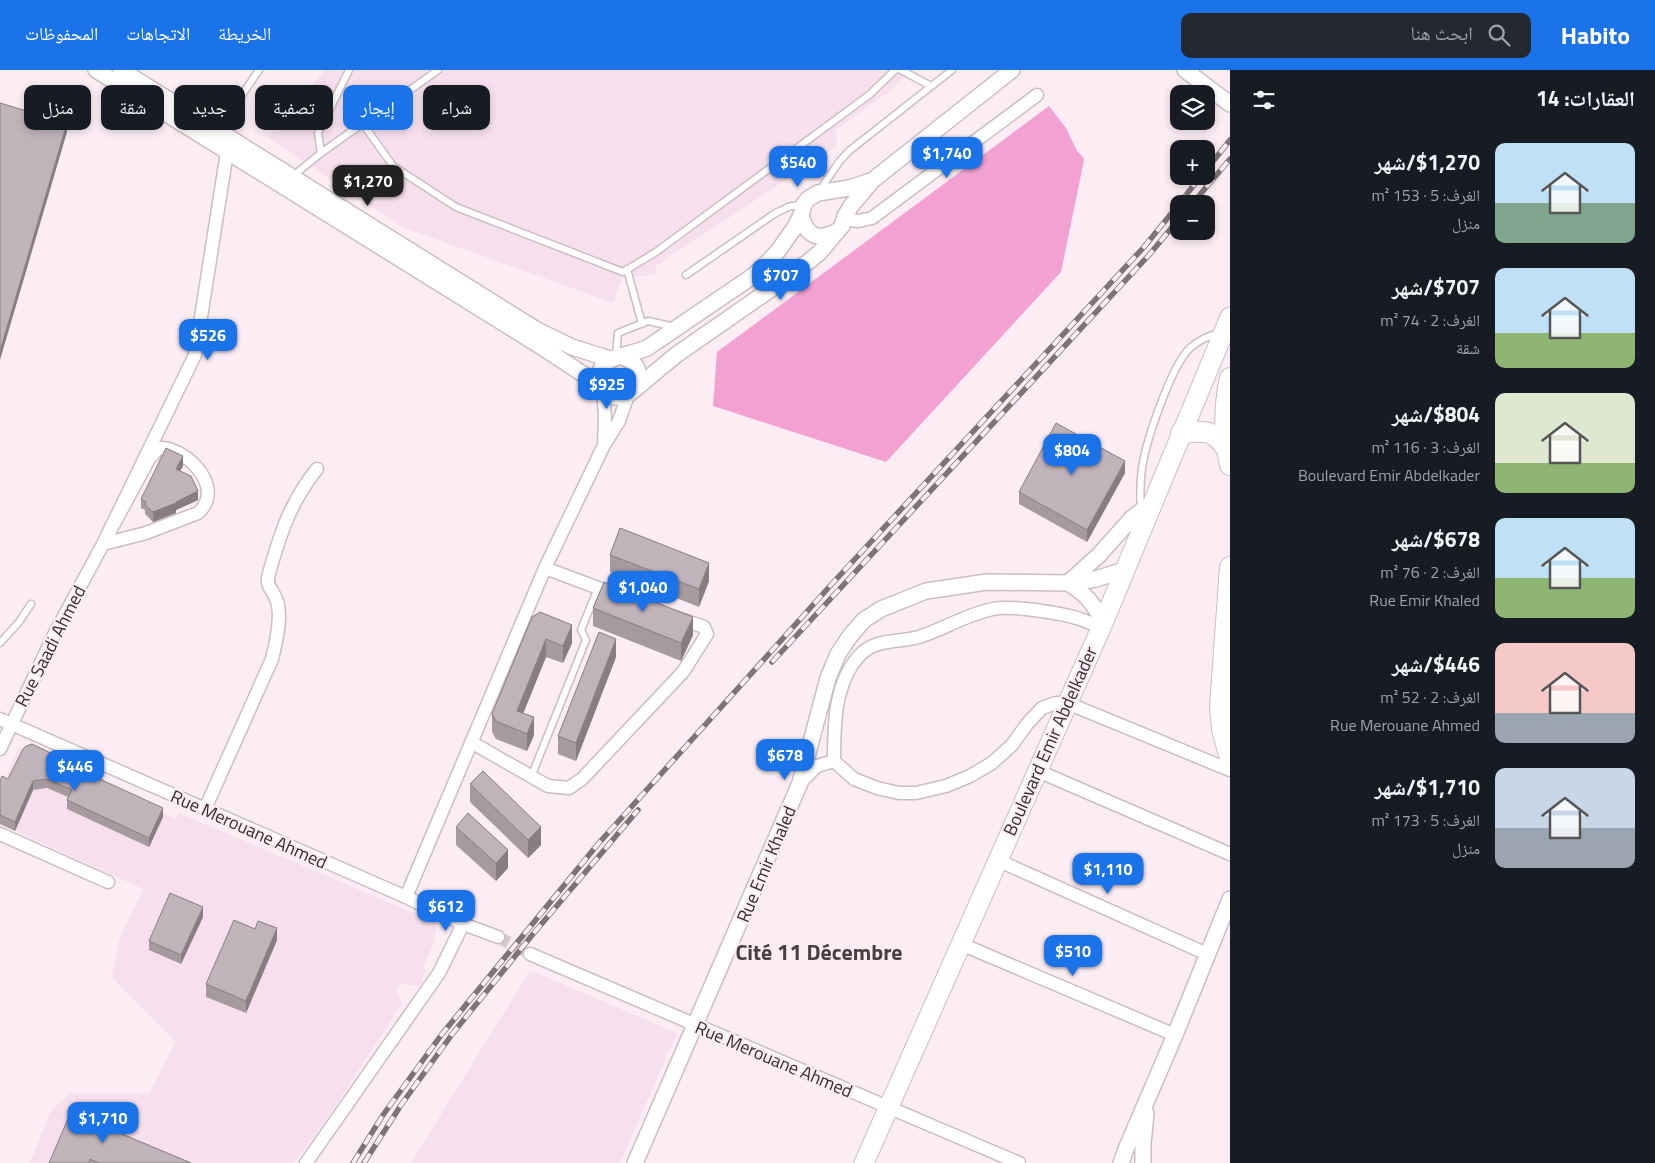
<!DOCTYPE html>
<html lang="ar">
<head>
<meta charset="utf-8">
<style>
  body { margin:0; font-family:"Titillium Web","Noto Naskh Arabic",sans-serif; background:#242831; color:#f1f3f6; direction:rtl; height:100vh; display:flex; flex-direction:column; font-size:19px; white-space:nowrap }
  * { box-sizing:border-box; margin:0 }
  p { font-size:16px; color:#9ea1a6 }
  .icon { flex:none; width:28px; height:28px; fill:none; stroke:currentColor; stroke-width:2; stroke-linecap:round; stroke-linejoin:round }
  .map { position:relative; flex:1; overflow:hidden; direction:ltr }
  .details { display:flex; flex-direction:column; background:#171b24; width:425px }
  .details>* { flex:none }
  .banner { position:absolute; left:15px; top:15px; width:475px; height:45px; direction:rtl; display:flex; gap:10px }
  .controls { position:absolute; left:1170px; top:15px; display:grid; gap:10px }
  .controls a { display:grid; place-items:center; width:45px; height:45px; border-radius:10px; background:#171b24; box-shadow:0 2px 8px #0003; font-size:25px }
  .price { position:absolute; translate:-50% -42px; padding:0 11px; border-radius:10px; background:#1a73e8; color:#fff; font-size:16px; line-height:32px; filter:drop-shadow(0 1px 2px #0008) }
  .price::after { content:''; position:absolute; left:50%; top:30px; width:15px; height:11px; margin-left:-8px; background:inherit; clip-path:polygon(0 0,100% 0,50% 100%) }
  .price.selected { background:#222; color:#fff }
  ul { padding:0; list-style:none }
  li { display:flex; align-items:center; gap:15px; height:125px; padding:0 20px }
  li span { display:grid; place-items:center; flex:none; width:140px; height:100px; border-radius:10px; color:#555 }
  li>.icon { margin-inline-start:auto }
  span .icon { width:60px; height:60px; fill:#fffc; stroke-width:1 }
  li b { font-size:21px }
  h2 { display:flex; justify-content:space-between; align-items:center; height:60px; padding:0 20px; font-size:21px }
  .pill { padding:0 18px; border-radius:10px; background:#171b24; box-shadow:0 2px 8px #0003; font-size:18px; line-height:45px }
  .pill.selected { background:#1a73e8; color:#fff }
  header { display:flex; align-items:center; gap:30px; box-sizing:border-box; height:70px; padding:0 25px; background:#1a73e8; color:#fff }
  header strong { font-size:24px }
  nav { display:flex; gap:28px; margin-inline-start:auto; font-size:18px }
  .search { width:350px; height:45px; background:#242831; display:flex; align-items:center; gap:12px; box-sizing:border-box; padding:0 18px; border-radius:10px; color:#9ea1a6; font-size:19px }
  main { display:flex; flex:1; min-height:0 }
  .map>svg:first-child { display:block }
</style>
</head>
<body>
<header>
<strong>Habito</strong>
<div class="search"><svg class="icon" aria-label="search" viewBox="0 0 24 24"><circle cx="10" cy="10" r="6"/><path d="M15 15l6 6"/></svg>ابحث هنا</div>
<nav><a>الخريطة</a><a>الاتجاهات</a><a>المحفوظات</a></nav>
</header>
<main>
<section class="details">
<h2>العقارات: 14<svg class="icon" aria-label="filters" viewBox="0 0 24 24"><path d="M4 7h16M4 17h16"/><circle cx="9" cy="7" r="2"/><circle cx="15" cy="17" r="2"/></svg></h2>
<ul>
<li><span style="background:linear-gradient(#bfe0f5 60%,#7fa58c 0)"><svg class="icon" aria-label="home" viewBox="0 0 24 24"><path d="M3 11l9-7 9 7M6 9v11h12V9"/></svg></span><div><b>$1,270/شهر</b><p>الغرف: 5 · 153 m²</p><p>منزل</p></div></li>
<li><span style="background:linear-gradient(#bfe0f5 65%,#8fb573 0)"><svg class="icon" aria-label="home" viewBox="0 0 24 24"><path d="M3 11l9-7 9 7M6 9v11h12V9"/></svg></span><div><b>$707/شهر</b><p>الغرف: 2 · 74 m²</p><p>شقة</p></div></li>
<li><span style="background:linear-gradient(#dfe7d0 70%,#8fb573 0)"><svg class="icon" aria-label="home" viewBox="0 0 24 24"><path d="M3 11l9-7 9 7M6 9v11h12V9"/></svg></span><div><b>$804/شهر</b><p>الغرف: 3 · 116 m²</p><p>Boulevard Emir Abdelkader</p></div></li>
<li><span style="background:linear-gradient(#bfe0f5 60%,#8fb573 0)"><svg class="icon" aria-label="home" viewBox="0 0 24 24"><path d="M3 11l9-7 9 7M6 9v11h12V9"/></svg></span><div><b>$678/شهر</b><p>الغرف: 2 · 76 m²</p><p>Rue Emir Khaled</p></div></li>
<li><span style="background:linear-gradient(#f6c9c9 70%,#9aa5b1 0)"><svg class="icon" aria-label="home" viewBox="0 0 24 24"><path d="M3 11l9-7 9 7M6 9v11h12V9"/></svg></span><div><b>$446/شهر</b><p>الغرف: 2 · 52 m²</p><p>Rue Merouane Ahmed</p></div></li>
<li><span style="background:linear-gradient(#c9d6e8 60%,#9aa5b1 0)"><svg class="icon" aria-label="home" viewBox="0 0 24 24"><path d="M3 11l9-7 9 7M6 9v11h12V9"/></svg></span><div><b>$1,710/شهر</b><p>الغرف: 5 · 173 m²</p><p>منزل</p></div></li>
</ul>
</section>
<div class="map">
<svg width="1230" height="1093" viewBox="0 0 1230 1093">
  <rect width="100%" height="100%" fill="#fcedf5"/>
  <path fill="#f7e0ed" d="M325 0H911L891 20 836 60 837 76 656 196 657 205 623 207 613 233 402 157 268 68Z
    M19 677 176 749 179 743 437 853 434 872 424 897 426 901 419 917 401 913 396 920 402 934 326 1050 294 1093H30L50 1042 70 1023H149L176 972 112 907 119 870 143 819 0 754V721Z
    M530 900 677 963 620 1093H411Z"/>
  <path fill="#f2a1d1" d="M1049 36 1066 58 1077 81 1083 87 1084 90 1061 202 886 392 713 336 717 282Z"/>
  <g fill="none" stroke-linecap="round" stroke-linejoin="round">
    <path stroke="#d4c6cd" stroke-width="12" stroke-dasharray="12 6" stroke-linecap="butt" d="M498 867 530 884"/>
    <g stroke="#cbbdc4" stroke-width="9">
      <path id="service" d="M901 0 931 16
        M363 54 393 96 456 137 623 202 656 182 869 25 895 0
        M218 60 259 0
        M321 83 318 63 349 0
        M293 106 321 83 438 0
        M820 120 839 92 849 81 952 0
        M627 199 642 254
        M686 205 774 144 788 137 803 134
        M616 286 618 263 648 251 675 257
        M1141 440C1140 426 1140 412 1142 398 1146 371 1171 296 1190 278 1199 270 1209 265 1221 263
        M0 573 19 552 31 534
        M531 707 586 570 581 560 598 518"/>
    </g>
    <g stroke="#cbbdc4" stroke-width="15">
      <path id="minor" d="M845 149 858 151 872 148 1037 25
        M603 319 605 347 604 375
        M163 378C190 381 225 419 198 443L146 463 103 474 149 389 158 379Z
        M545 498 617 525
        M0 649 406 827 463 854 498 867
        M471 672 548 716 569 718 582 709 683 602 707 564 704 557 678 548
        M0 679 55 563 103 474 195 285 227 82
        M834 691C834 656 834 614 859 586 875 568 897 573 919 567 944 559 967 544 993 539 1011 535 1062 543 1080 549 1087 551 1094 555 1101 558
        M1038 701 1230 784
        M800 713 817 696 834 691 854 709 877 718 899 723H916L946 716 970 706 992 693 1012 675 1027 654 1042 638 1056 633H1067L1230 700
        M205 739 272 589C276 573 283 544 276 529 273 520 267 518 268 507 279 467 290 432 317 399
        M0 764 108 812
        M997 790 1207 884
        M406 827 545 498 604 375 619 351 628 325
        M961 874 1175 965
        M530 884 1019 1093
        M306 1093 439 903 463 854"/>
    </g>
    <g stroke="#cbbdc4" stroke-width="18">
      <path id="tertiary" d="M96 0 545 279 601 316 608 324 615 327H622L628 325 676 285 797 201 819 183 842 156 845 146 851 136 873 110 1012 0
        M121 0 537 260 572 277 610 289
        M1185 0 1230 34
        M801 145C806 166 819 172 837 161
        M622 287C637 291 642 303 637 317
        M601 316C592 285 626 287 647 278L753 206 766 194 778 181 795 157 801 145 804 134 808 129 818 123 849 118 871 111
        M1069 512 1099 485 1132 448 1154 431
        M1068 513C1085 523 1096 535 1103 554
        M635 1093 800 713 828 608 838 584 850 566 864 550 881 539 926 521 987 512 1068 513 1096 509 1124 500
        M1121 1093 1126 1079 1175 965 1230 829
        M1143 1093V1073L1146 1043"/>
    </g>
    <g stroke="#cbbdc4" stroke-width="21">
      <path id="primary" d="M864 1093 1101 558 1230 247"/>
    </g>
    <g stroke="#cbbdc4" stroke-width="22">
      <path id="trunk" d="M1230 308C1224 336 1224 367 1230 395
        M1181 363C1203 361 1214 358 1227 380
        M1230 497 1220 637 1222 660 1230 688"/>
    </g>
    <use href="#service" stroke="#fff" stroke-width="6"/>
    <use href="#minor" stroke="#fff" stroke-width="12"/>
    <use href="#tertiary" stroke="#fff" stroke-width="15"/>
    <use href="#primary" stroke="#fff" stroke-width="19"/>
    <use href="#trunk" stroke="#fff" stroke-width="20"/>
    <g stroke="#7d7378" stroke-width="5.5">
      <path id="rail" d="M1206 100 1230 70
        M1179 134 1201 106
        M1192 134 1230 89
        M772 592 1149 185 1179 149
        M353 1093 383 1045 442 964 598 774 830 516 1144 177 1179 134
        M364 1093 401 1035 453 963 533 864 638 740"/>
    </g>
    <use href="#rail" stroke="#fcedf5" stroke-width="4" stroke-dasharray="11" stroke-linecap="butt"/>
  </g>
  <path fill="#a69aa0" d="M183 396 180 401 198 430 176 440V443L153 452 145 444V440L141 438V429Z
    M1125 403 1087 472 1019 434V422Z
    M610 485 709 511 699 537 610 502Z
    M593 538 693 565 681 591 593 556Z
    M532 547 572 573 563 593 546 587 523 643 534 665 527 681 496 669 492 662V644Z
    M616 587 576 691 558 684V666Z
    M57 690 163 747 149 777 67 739V730L68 727 47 718 33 720 15 761 0 754V711L8 709Z
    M470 714 541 775 528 788 470 732Z
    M456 757 508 798 496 811 456 775Z
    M203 847 181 894 149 880V871Z
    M277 870 246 943 206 927V914Z
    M105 1057 191 1093H49Z"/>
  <path fill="#877d82" d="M67 53V62L0 290V281Z
    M183 386V396L176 408V399Z
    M1125 391V403L1087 472V460Z
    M198 421V430L176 440V443L153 452V442Z
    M709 493V511L699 537V519Z
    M693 547V565L681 591V573Z
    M572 555V573L563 593V576Z
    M546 569V587L517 659V641Z
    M616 569V587L576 691V673Z
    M534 647V665L527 681V664Z
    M33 711V720L15 761V752Z
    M163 738V747L149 777V768Z
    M541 757V775L528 788V770Z
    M508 780V798L496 811V793Z
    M203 837V847L181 894V885Z
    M277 858V870L246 943V931Z"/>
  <path fill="#c1b3ba" stroke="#877d82" d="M0 33 67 53 0 281Z
    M1056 353 1125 391 1087 460 1019 422Z
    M166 378 183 386 176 399 191 406 198 421 176 432V433L153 442 145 435 146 432 141 429Z
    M620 458 709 493 699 519 610 485Z
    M604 512 693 547 681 573 593 538Z
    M540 542 572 555 563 576 546 569 517 641 534 647 527 664 496 651 492 644 532 547Z
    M599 562 616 569 576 673 558 666Z
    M32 674 57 686 56 689 163 738 149 768 67 730 72 720 47 709 33 711 15 752 0 745V711L2 706 8 709 23 679 26 676Z
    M483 701 541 757 528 770 470 714Z
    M468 743 508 780 496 793 456 757Z
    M170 823 203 837 181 885 149 871Z
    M234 850 255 859 258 851 277 858 246 931 206 914Z
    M73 1037 105 1050 103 1056 191 1093H99L90 1089 89 1093H49Z"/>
  <g text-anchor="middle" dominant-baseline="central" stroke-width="4.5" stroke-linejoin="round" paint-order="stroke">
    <g font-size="18" fill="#322c2f" stroke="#fcedf5">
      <text transform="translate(50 576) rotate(-63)">Rue Saadi Ahmed</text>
      <text transform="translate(1050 671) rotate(-66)">Boulevard Emir Abdelkader</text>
      <text transform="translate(249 759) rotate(24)">Rue Merouane Ahmed</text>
      <text transform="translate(766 794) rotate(-67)">Rue Emir Khaled</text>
      <text transform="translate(774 989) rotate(23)">Rue Merouane Ahmed</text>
    </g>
    <g font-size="22" font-weight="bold" fill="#493e44" stroke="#fcedf5">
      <text x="819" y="882">Cité 11 Décembre</text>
    </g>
  </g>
</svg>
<div class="controls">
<a><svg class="icon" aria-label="layers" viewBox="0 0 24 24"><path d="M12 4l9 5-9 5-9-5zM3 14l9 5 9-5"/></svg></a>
<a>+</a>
<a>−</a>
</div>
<b class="price" style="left:947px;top:109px">$1,740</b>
<b class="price" style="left:798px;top:118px">$540</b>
<b class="price selected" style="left:368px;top:137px">$1,270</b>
<b class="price" style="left:781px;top:231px">$707</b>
<b class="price" style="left:208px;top:291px">$526</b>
<b class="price" style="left:607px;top:340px">$925</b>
<b class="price" style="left:1072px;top:406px">$804</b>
<b class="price" style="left:643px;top:543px">$1,040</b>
<b class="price" style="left:785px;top:711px">$678</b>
<b class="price" style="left:75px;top:722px">$446</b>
<b class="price" style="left:1108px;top:825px">$1,110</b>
<b class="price" style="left:446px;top:862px">$612</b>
<b class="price" style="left:1073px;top:907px">$510</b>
<b class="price" style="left:103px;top:1074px">$1,710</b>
<div class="banner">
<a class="pill">شراء</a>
<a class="pill selected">إيجار</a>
<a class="pill">تصفية</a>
<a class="pill">جديد</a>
<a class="pill">شقة</a>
<a class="pill">منزل</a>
</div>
</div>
</main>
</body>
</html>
